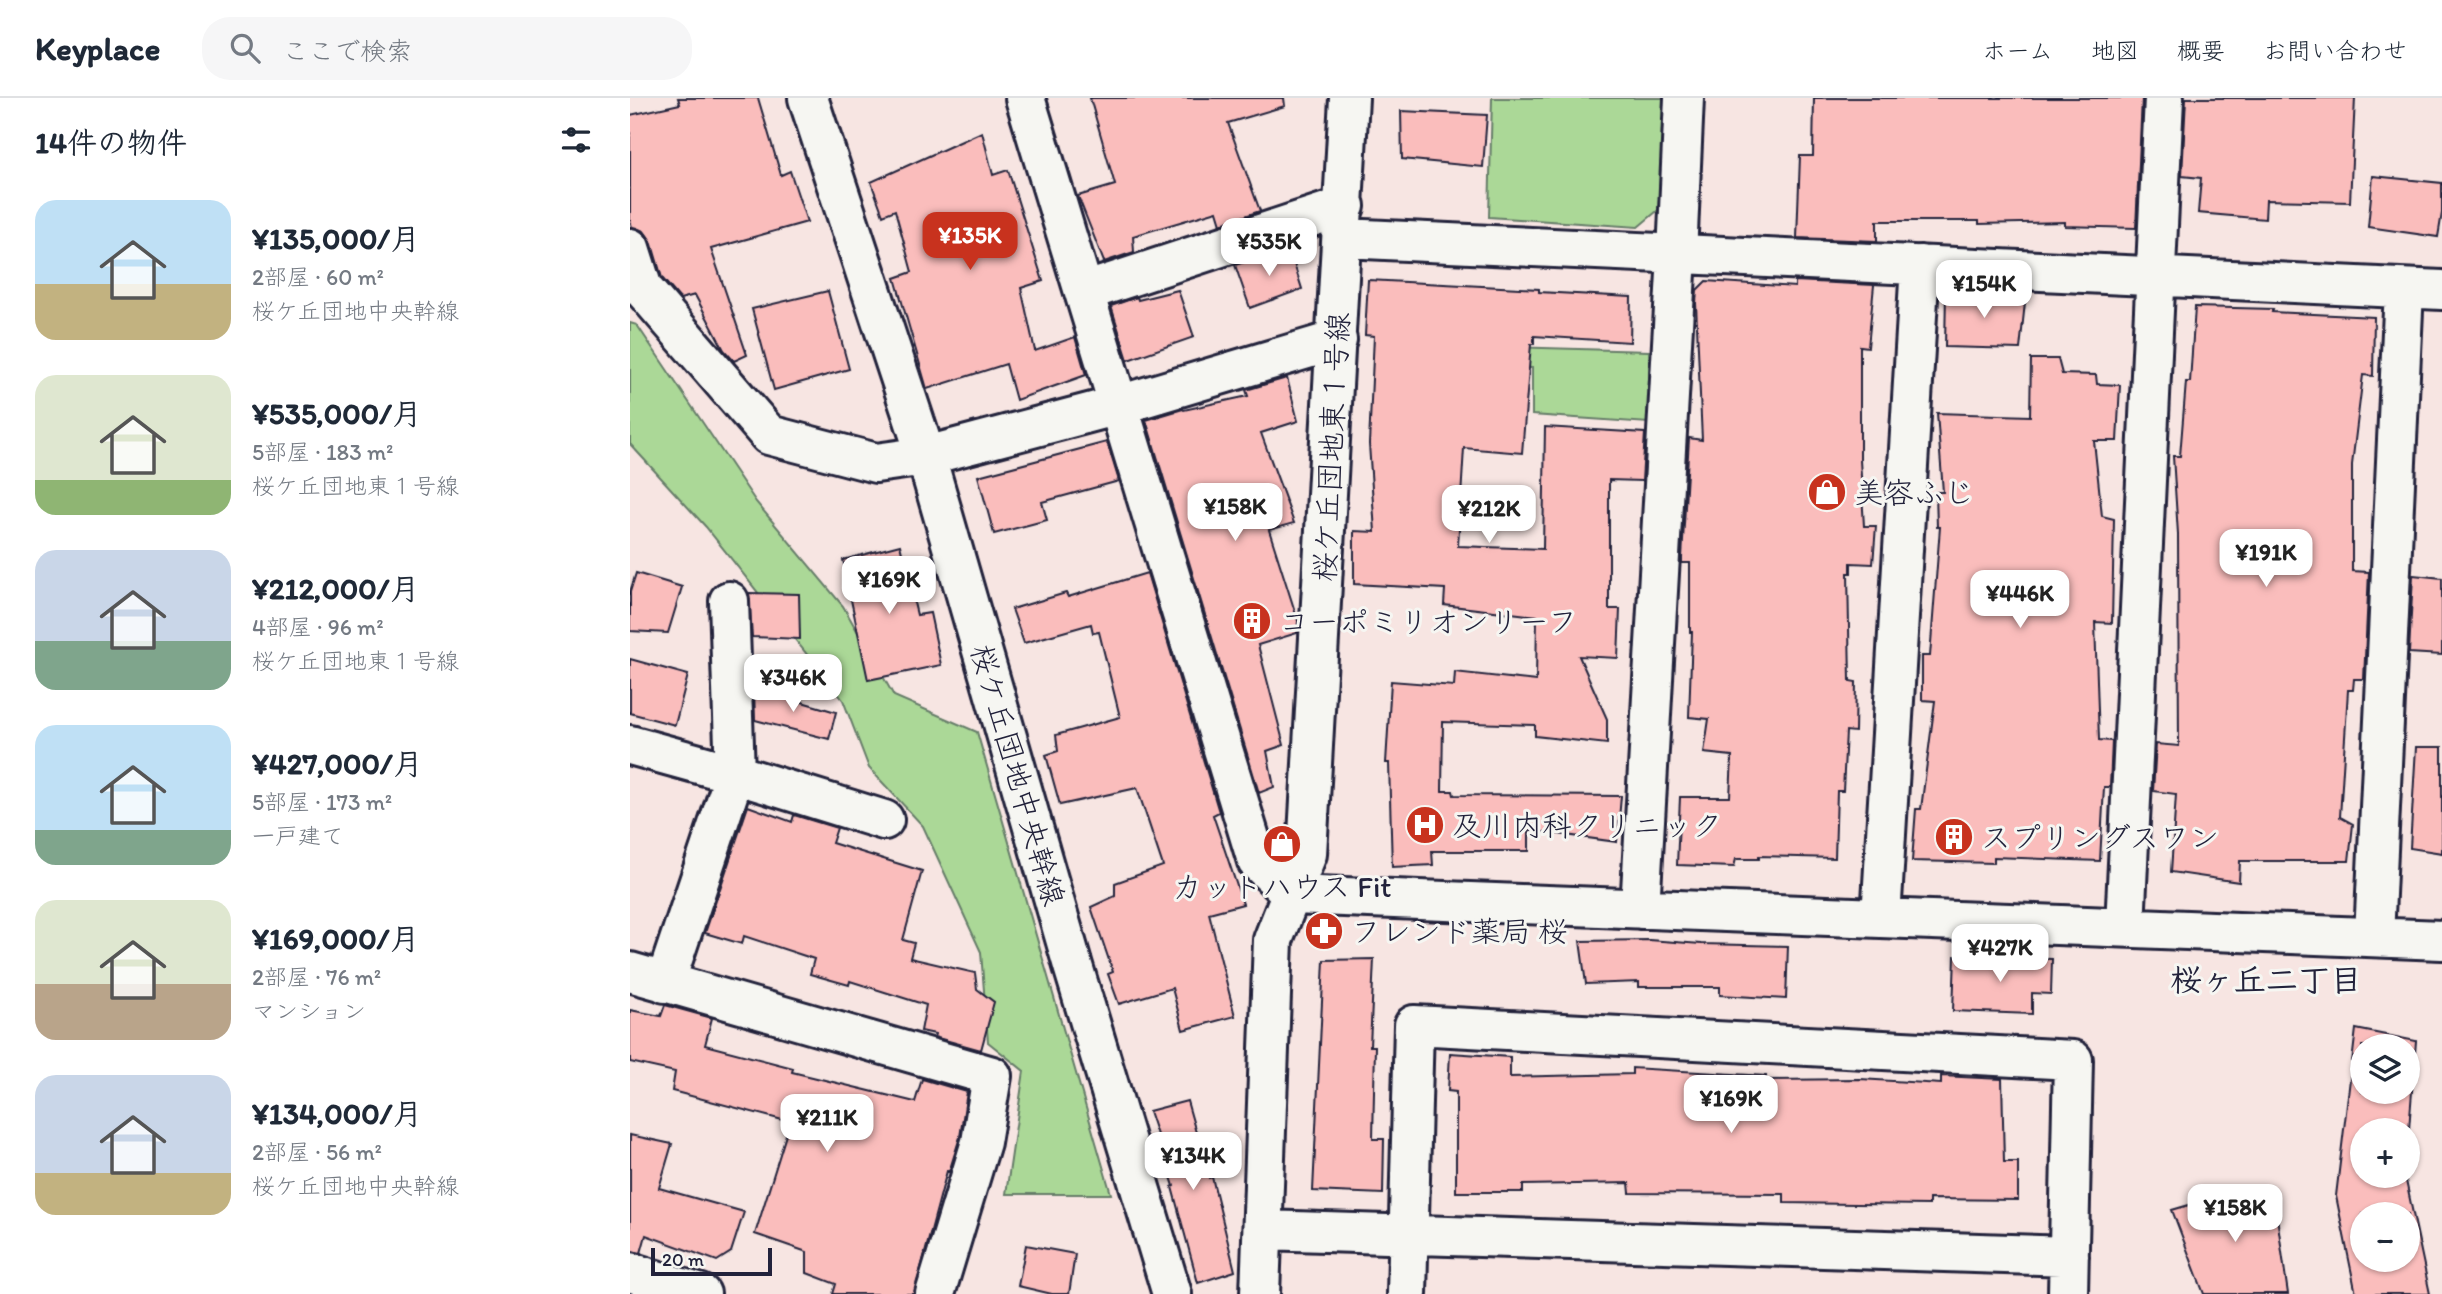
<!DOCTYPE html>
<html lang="ja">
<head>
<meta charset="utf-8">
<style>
  body { margin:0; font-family:Itim,"Klee One",sans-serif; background:#f6f6f7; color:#1f2937; height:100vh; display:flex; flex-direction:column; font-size:26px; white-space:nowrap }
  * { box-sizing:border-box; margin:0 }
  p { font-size:23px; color:#747a83 }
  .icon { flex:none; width:38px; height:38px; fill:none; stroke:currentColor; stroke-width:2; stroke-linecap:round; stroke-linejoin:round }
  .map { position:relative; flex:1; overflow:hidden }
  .side { display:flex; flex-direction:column; background:#fff; width:630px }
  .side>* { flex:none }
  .controls { position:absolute; left:1720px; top:936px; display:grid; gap:14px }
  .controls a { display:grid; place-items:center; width:70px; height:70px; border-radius:50%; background:#fff; box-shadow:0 2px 5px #0004; font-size:35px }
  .scale { position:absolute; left:21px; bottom:18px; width:121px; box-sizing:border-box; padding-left:7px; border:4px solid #22223b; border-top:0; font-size:19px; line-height:24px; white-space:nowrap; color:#22223b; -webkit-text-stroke:5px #f6f6f2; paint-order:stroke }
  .price { position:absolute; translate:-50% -60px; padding:0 16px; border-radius:14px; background:#fff; color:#222; font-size:23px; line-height:46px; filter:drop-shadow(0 2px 4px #0008) }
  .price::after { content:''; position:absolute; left:50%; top:42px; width:21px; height:16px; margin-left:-10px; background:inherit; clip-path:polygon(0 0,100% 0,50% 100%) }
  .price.current { background:#c8321e; color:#fff }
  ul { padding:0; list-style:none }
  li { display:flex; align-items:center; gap:21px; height:175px; padding:0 35px }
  li span { display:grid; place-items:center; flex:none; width:196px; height:140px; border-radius:21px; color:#555 }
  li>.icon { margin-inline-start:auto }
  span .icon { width:84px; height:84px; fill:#fffc; stroke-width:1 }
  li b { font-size:30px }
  h2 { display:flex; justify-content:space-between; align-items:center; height:84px; padding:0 35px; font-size:30px }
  header { display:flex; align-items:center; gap:42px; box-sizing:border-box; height:98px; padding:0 35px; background:#fff; border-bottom:2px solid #e0e1e3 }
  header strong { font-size:33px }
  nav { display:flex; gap:38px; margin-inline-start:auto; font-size:24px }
  .search { width:490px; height:63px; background:#f6f6f7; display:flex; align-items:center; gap:18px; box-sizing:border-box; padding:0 24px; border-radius:28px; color:#747a83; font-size:26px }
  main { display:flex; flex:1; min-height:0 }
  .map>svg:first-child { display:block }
</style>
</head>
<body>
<header>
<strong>Keyplace</strong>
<div class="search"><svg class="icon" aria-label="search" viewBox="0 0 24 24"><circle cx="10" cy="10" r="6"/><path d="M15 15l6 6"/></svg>ここで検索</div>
<nav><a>ホーム</a><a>地図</a><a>概要</a><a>お問い合わせ</a></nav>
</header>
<main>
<section class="side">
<h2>14件の物件<svg class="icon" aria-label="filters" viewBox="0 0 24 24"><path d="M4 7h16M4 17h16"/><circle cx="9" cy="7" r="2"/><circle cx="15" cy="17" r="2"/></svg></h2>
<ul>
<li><span style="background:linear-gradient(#bfe0f5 60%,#c2b280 0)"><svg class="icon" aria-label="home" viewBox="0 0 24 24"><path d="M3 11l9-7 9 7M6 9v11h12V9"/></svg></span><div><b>¥135,000/月</b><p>2部屋 · 60 m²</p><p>桜ケ丘団地中央幹線</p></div></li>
<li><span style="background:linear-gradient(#dfe7d0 75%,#8fb573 0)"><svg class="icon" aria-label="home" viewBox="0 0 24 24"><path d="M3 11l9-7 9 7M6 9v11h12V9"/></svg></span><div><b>¥535,000/月</b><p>5部屋 · 183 m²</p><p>桜ケ丘団地東１号線</p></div></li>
<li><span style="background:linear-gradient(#c9d6e8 65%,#7fa58c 0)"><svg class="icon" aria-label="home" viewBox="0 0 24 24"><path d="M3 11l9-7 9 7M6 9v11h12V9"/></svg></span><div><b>¥212,000/月</b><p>4部屋 · 96 m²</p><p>桜ケ丘団地東１号線</p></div></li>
<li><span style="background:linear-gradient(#bfe0f5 75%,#7fa58c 0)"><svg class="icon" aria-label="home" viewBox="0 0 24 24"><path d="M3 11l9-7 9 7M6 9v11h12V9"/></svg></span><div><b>¥427,000/月</b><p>5部屋 · 173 m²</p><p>一戸建て</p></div></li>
<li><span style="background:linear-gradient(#dfe7d0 60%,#b9a48a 0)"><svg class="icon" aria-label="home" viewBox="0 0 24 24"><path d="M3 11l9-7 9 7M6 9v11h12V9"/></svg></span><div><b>¥169,000/月</b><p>2部屋 · 76 m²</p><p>マンション</p></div></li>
<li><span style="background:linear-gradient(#c9d6e8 70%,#c2b280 0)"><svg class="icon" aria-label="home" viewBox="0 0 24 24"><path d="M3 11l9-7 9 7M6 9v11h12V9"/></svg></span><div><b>¥134,000/月</b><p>2部屋 · 56 m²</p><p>桜ケ丘団地中央幹線</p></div></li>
</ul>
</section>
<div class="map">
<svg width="1812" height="1196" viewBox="0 0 1812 1196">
  <rect width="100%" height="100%" fill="#f7e5e2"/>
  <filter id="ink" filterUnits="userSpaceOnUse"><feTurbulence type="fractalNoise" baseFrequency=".0143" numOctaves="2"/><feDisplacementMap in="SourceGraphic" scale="14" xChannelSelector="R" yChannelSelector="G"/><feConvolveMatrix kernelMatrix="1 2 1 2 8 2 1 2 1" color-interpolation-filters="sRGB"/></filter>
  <g filter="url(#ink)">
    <path fill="#abd897" stroke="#667d69" stroke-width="2" d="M862 0H1035L1033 108 1008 129 859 119Z
      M0 225 7 227 126 404 213 508 264 598 347 634 481 1096H376L394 973 358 944 351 854 293 728 239 670 213 602 76 429 0 346Z
      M813 247 1019 253V325L902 317V270L822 266Z"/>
    <path fill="#fabdbc" stroke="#22223b" stroke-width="2" fill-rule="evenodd" d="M48 0H128L151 77 160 73 177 124 81 151 117 257 104 263 94 252 65 197 50 201 32 180 21 143 14 133 2 129 0 122V17L50 6Z
      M460 0H654L655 8 598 25 630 113 591 126 587 113 503 138 504 154 474 164 448 98 485 87Z
      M1184 0H1512L1506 130 1435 128V124L1349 126V123H1247V143L1167 140 1170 58H1183Z
      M1556 0H1725L1720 104 1636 102 1635 121 1568 115 1571 80 1552 78Z
      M771 13 857 17 853 69 772 61Z
      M352 34 363 77 378 72 413 183 391 190 405 253 445 239 456 277 386 302 376 266 297 291 265 180 282 174 265 112 253 117 241 84Z
      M1743 78 1812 85V115L1808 139 1738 129Z
      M659 150 672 191 620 210 605 167Z
      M738 182 909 191V194L1001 199 1000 244 904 238V246H901L892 355 834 350 828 448 913 451 915 329 1015 335 1012 383 979 382V511H990L988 560 949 558 977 621V646L905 638V627L813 624 812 693H823L824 697 991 698 987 744 899 732V753H802L803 767 762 769 759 665H756L761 583 824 588 825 574 906 583 907 518 814 507 815 491 724 486V433L745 434 739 346 744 238 735 237Z
      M1076 183 1165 189V183L1244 187 1238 249 1230 248V362L1234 428H1246L1243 466 1221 465V475H1218L1220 583 1226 584 1225 634 1216 633 1213 693H1207L1205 760 1129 758V761H1106L1104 769 1047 767 1050 699H1100L1102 658 1074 655 1079 621 1059 619 1062 534H1060V465H1052V460L1059 340 1072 342 1066 205 1067 192Z
      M548 192 564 239 498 262 481 208 507 199 508 202Z
      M198 193 219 271 144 292 122 211Z
      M1316 194 1396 195 1390 251 1315 249Z
      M1565 209 1643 211 1642 214 1744 219 1743 278 1733 277 1722 367V473L1739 474 1734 581H1724L1723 592H1718L1710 719 1723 726 1719 763H1610L1609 784 1541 774 1546 696 1523 693 1526 646 1549 648 1548 436 1543 358H1550L1556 284H1560Z
      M1401 261H1428L1432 276 1466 277 1467 286 1490 287 1487 343H1464L1472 418 1484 421 1482 525 1465 524 1469 642 1482 643 1480 689H1474L1470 763 1364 759V765L1282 763 1286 711H1291L1305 603 1292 602V558H1300L1310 429H1307L1306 394H1313L1307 315 1400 318Z
      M657 280 668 323 631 335 664 425 639 432 668 523 667 535 628 547 654 647 637 653 644 689 629 695 516 322 553 311 554 312 618 298 616 292Z
      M477 344 489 383 412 404 417 422 364 436 348 378Z
      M270 447 287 517 300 515 311 567 238 582 220 497H222L213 462Z
      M6 475 52 489 38 535 0 533V494Z
      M517 475 589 714 583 717 613 806 579 815 605 918 553 932 542 890 489 906 478 876 483 874 461 809 485 798V785L533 768 507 690 430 707 416 657 428 653 426 637 490 619 469 534 463 535 461 526 394 545 382 511 436 495 438 499Z
      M1783 477 1812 480V557L1779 555Z
      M119 495 169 496 170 541 122 539Z
      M0 561 58 577 45 627 0 615Z
      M124 590 206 614 199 641 125 622Z
      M1786 649H1812V755L1780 750Z
      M118 708 162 724 164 717 207 730 202 745 292 773 273 842 284 845 280 860 345 875 347 891 364 904 351 952 304 939 305 936 291 933 296 907 220 883 219 887 180 876 184 861 114 838 112 846 75 835Z
      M1019 842 1071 846 1158 848 1156 901 1090 897V889H1009V884L956 886 950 843Z
      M1325 858 1422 861 1421 896 1402 895V916L1323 913Z
      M744 861 740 948H745L743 1041H754L753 1096 683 1093 694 862Z
      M35 907 82 920 75 947 163 970 162 974 285 1004 292 981 337 994 330 1039 319 1074 317 1073 284 1196H203L206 1186 177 1175V1154L125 1136 160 1024 42 993 45 974 0 964V912L31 918Z
      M1726 931 1786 943 1778 1044V1032H1732V1078H1775L1800 1196H1726L1706 1098ZM1732 948H1778V994H1732ZM1732 1116H1778V1162H1732Z
      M820 955 880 959V979L1002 976V970L1136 978V982L1230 981 1311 986V978L1372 981 1374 1064H1388V1102L1299 1101V1107L1154 1105V1096L1000 1095 999 1085 893 1087V1094H826V994L818 993Z
      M557 1003 579 1080 582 1079 605 1173 568 1185 542 1089 544 1088 519 1013Z
      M0 1037 42 1046 29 1090 114 1114 101 1154 87 1163 16 1137 11 1155 0 1153Z
      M1617 1090 1644 1098 1658 1196H1574L1542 1112Z
      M396 1147 445 1156 439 1196H422L388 1188Z"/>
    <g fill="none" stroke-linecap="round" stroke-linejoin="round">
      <g stroke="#22223b" stroke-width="44">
        <path id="minor" d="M178 0 296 358 443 868 542 1196
          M395 0 627 763 663 797 1812 842
          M713 140 1812 192
          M0 150 13 191 139 337 246 365 296 358 489 307 707 242
          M454 194 715 108
          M0 647 105 676 254 722
          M1010 811 1047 157 1054 0
          M1251 820 1290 167
          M1495 829 1534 0
          M1744 839 1774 191
          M0 874 362 978 351 1044 305 1196
          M35 885 105 676 99 503
          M633 1132 1439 1158
          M0 1174 71 1196
          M630 1196 643 842 677 756 719 0
          M777 1196 784 927 1443 962 1438 1196"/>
      </g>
      <use href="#minor" stroke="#f6f6f2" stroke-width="38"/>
    </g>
  </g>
  <defs>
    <g id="shop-disc" transform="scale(2.0125)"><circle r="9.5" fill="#c8321e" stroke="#f6f6f2"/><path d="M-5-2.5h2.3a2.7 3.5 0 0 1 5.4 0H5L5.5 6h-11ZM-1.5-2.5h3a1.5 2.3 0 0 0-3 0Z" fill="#fff"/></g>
    <g id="building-disc" transform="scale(2.0125)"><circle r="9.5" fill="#c8321e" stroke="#f6f6f2"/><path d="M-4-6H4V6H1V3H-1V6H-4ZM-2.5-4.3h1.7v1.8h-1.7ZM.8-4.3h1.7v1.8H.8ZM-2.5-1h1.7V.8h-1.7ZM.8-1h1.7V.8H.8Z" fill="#fff"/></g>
    <g id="hospital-disc" transform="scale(2.0125)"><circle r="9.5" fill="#c8321e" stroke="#f6f6f2"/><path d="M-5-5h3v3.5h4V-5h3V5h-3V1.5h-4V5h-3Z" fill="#fff"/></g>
    <g id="pharmacy-disc" transform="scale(2.0125)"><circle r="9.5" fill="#c8321e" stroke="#f6f6f2"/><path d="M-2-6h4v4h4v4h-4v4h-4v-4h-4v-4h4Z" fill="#fff"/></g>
  </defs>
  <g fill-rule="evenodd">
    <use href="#shop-disc" x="1197" y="394"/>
    <use href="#building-disc" x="622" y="523"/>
    <use href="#hospital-disc" x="795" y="727"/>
    <use href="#building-disc" x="1324" y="739"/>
    <use href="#shop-disc" x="652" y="746"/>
    <use href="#pharmacy-disc" x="694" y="833"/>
  </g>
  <g text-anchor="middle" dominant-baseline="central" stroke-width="6" stroke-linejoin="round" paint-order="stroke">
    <g font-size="30" fill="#22223b" stroke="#f6f6f2">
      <text transform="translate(701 349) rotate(-87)">桜ケ丘団地東１号線</text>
      <text transform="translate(388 677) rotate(74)">桜ケ丘団地中央幹線</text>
    </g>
    <g font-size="30" fill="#22223b" stroke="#f6f6f2" text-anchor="start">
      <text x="1224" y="394">美容ふじ</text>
      <text x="649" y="523">コーポミリオンリーフ</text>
      <text x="822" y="727">及川内科クリニック</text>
      <text x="1351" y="739">スプリングスワン</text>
      <text x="652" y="788" text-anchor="middle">カットハウス Fit</text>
      <text x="721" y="833">フレンド薬局 桜</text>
    </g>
    <g font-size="32" font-weight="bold" fill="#22223b" stroke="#f6f6f2">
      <text x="1636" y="882">桜ヶ丘二丁目</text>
    </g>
  </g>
</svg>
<div class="controls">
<a><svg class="icon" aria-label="layers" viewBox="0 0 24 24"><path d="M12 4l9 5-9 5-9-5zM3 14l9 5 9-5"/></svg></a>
<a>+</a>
<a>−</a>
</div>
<div class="scale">20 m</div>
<b class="price current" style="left:340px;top:174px">¥135K</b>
<b class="price" style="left:639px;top:180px">¥535K</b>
<b class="price" style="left:1354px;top:222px">¥154K</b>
<b class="price" style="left:605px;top:445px">¥158K</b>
<b class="price" style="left:859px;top:447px">¥212K</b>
<b class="price" style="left:1636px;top:491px">¥191K</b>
<b class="price" style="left:259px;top:518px">¥169K</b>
<b class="price" style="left:1390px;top:532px">¥446K</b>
<b class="price" style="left:163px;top:616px">¥346K</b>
<b class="price" style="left:1370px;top:886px">¥427K</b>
<b class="price" style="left:1101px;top:1037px">¥169K</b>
<b class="price" style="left:197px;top:1056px">¥211K</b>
<b class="price" style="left:563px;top:1094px">¥134K</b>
<b class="price" style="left:1605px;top:1146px">¥158K</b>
</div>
</main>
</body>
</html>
